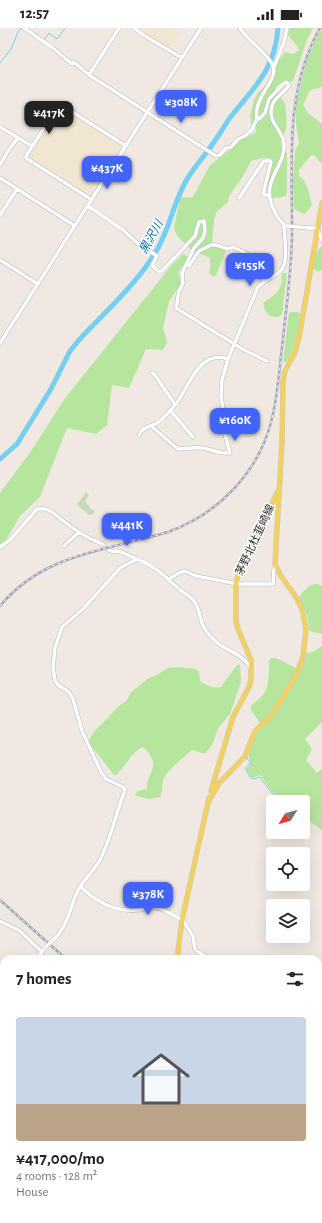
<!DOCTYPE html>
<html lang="en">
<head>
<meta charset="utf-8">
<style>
  body { margin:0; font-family:"Alegreya Sans","Noto Sans JP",sans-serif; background:#f6f6f6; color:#222; height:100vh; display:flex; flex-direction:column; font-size:15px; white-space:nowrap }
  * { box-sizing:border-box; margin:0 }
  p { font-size:13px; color:#767676 }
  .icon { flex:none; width:22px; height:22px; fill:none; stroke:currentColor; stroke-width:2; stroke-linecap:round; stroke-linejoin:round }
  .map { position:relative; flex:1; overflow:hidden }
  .side { position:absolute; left:0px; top:927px; width:322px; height:268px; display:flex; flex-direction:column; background:#fff; border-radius:12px 12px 0 0; box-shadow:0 4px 16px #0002 }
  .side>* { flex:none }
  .needle { width:26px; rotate:233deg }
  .controls { position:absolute; left:266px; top:767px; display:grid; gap:8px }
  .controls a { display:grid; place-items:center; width:44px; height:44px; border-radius:4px; background:#fff; box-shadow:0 4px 16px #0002; font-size:20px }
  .price { position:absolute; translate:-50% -34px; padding:0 9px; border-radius:8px; background:#4264fb; color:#fff; font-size:13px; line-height:26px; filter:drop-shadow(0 1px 2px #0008) }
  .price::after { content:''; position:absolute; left:50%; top:24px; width:12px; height:9px; margin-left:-6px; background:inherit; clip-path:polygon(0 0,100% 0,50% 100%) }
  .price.on { background:#222; color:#fff }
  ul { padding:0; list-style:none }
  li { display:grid; align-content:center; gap:8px; height:212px; padding:0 16px }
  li+li { border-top:1px solid #e0e0e0 }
  li span { display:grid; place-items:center; height:124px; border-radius:4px; color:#555 }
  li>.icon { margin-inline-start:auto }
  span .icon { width:72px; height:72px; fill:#fffc; stroke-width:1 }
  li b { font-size:17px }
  h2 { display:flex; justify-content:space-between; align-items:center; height:48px; padding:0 16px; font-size:17px }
  .status { display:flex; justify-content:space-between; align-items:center; height:28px; padding:0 20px; background:#fff; direction:ltr }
  .status svg { height:11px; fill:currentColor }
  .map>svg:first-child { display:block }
</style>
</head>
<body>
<div class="status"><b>12:57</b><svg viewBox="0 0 49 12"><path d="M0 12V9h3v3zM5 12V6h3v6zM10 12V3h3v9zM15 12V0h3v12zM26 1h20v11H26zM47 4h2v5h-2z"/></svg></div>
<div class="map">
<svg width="322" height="1195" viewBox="0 0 322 1195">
  <rect width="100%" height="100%" fill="#efe9e1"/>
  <path fill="#f0e6d1" d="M146 0H172L182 6 169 20 143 4Z
    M61 80 121 117V121L90 169 27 128 59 81Z"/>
  <path fill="#b6e59e" d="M290 0H313L307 12 293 53 289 54H281L275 60C277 67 282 70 285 76 286 80 287 96 286 101 282 112 276 114 287 125V166L283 169 272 170 265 154 269 137 266 129 251 133 242 150 229 168 228 174 217 183 214 192 212 216 221 219 226 223 216 247 214 249 209 245 211 238 210 235V230L198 225 196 226 177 208 174 200 180 171 183 169 191 170 194 167 210 137 231 121 241 112 256 104V101L251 95 250 88 254 72 257 66 264 59 273 45 272 42 285 24 293 26 299 22 297 18 288 7Z
    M322 1V59L310 62 303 77 308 85 322 96V136L315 128 311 127 299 142V148C308 154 309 166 312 177L305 186 294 181 293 151 295 122 299 116 296 97V75L306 35 315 13Z
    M322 218V242L317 244 313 239C314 232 316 222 322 218Z
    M183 226 189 229 178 244 181 256 169 273 163 300 167 315 163 322 146 321 129 360 112 357 107 397 96 406 67 400 40 469 20 488 0 522V465L29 426 66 369 171 238Z
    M283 245H287L282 286 278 289 270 288 265 283 263 275C270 270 278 266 281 257 283 253 280 249 283 245Z
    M291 284H298L300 286C298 304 296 319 286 334H283L288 292 289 285Z
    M313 556H318L322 558V606L310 603 309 601 307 587 299 570C302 564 307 559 313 556Z
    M322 618V694L305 711 312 721 306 732 317 745 322 741V802L303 789V774H285L273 765 261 748 259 747 252 750 246 741 251 736 249 730V724L255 707 272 689 305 627 307 625 313 624Z
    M271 630H276L296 640 297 642 270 686 260 695 250 680C252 676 257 673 261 669 270 660 269 644 269 632Z
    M240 636 241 654 230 686 218 700 213 715 206 725H202L192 722C184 729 169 740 164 750 162 756 163 763 160 769L150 771 136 768 135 766 138 763 147 761C146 743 164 739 143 719 131 724 126 738 116 747H114L89 715V712L93 705 119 678 127 672 131 664 149 650 155 648 168 640 178 639 196 641 199 644 200 653C206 657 213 661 221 659L236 638Z
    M322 990V1142L318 1146V996Z
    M0 1061 4 1063V1109L0 1108Z
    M214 1191H305L304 1195H214Z"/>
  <path fill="#c8d9b8" d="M86 464 89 467 85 473 91 481 95 483 93 486 89 487 77 477Z"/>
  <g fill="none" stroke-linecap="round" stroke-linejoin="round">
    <path stroke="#75cff0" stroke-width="1" d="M35 5 44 12 49 5 57 11 65 0
      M0 35 11 21 18 4 21 0 33 8
      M248 725 247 731 250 733V736L245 740 250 749 253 751 260 749 271 764 283 774"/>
    <path stroke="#75cff0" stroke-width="5" d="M0 431 17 416 51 361 70 323 79 312C105 284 142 251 159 218 171 196 175 169 189 148 197 136 206 126 214 114 219 107 224 99 229 91 253 60 275 43 278 0"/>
    <g stroke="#b4b7c1" stroke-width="4.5">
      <path id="minor" d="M24 0 53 20 72 36 74 34 89 47
        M119 0 89 47 216 128 220 127 226 120 231 119 238 111 245 108 249 104 252 102 257 90
        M134 0 145 8 182 30
        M240 0C248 13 269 26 273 38 279 52 253 69 257 90L259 91 265 85 269 71 283 56 286 54 289 57C285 65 274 69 272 78 267 94 282 101 284 115 286 140 259 152 274 182 276 188 280 193 285 197
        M274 39 284 14 287 0
        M0 99 32 118
        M0 137 8 123 18 110
        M0 150 75 198
        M239 170 263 134 269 132 271 134 263 166 269 168
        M92 172 26 130V128L57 80 63 78 126 118
        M88 178 123 202 137 215 157 228 152 237 159 244 162 243 195 208 199 194 204 193 205 203 203 210 194 220 182 245 183 255 179 263 176 280 244 322 267 333
        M0 187 17 161
        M308 200H317L322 212
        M0 232 38 256
        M189 238 199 223 211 217H216L228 221 233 219C255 230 259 228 264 254
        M0 315 201 0
        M152 345 155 347 175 377
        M170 382 193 409
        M151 398 178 421C186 421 193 419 201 420 211 421 219 426 230 425L223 399V389L224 386 221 369 222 352 228 331 258 259C266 251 275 249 281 242 289 235 284 206 284 196
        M139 407C142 399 150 399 157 395 160 393 163 390 166 387 171 382 177 376 180 370 190 354 202 321 228 331
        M64 518 79 504
        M0 519 10 512 37 481C43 480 46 481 52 484 63 493 74 502 87 509 92 513 99 513 104 517
        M108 522C112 524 113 523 117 523 123 524 131 529 137 531 155 538 165 548 179 561 183 565 189 567 193 572 199 578 199 587 202 595 204 601 209 607 214 612 225 623 242 625 250 639
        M169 551 179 545 185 543 196 548 238 556H273L274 540 276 539
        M80 858C95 873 115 884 137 882 144 882 152 878 159 880 162 881 181 891 183 893 186 897 191 904 193 909 195 913 192 919 197 923 200 926 206 927 210 931
        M0 893 20 903 42 924
        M58 907C70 892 70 878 78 862 84 851 94 843 100 832 111 810 116 785 125 762L123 759 106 751 101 744 82 703 73 671 69 664 58 657 55 652 53 640 55 620 62 599 83 581 120 540 137 531
        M36 931 43 923
        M0 959 4 957
        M0 1112 4 1113
        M131 1195 132 1191"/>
    </g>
    <g stroke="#c9c9c9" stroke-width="5.5">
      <path id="major" d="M211 763 233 689 249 659 251 651V632L238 601 236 593V556L239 541 278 463
        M209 773 219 755 235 739 245 728 255 703 272 687 295 649 303 629 306 601 302 581 296 569 281 548 275 536 282 415 283 353 285 343 295 324 299 310 322 175
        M177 931 182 892 209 770
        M157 1195V1191"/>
    </g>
    <use href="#minor" stroke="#fff" stroke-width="3.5"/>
    <use href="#major" stroke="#f2d163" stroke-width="4.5"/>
    <g stroke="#a3a6b8" stroke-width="2.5">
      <path id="rail" d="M0 578C44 525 106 523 168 504 218 486 258 445 271 394 278 369 279 344 282 319 286 283 291 247 292 210 293 138 283 66 320 0
        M0 872 66 931"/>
    </g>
    <use href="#rail" stroke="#fff" stroke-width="1" stroke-dasharray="3" stroke-linecap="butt"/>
    <g stroke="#b4b7c1" stroke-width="4.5" stroke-linecap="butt">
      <path id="minor-bridge" d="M288 198 308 200
        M43 922 58 907"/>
    </g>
    <use href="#minor-bridge" stroke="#fff" stroke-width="3.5"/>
  </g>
  <g text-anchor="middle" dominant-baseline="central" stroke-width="3" stroke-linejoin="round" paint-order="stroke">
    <g font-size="11" fill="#2e2e2e" stroke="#fff">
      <text transform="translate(255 512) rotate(-65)">茅野北杜韮崎線</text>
    </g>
    <g font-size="12" font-style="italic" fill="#0d6fa3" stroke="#fff">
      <text transform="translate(151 209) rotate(-61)">黒沢川</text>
    </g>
  </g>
</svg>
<div class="controls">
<a><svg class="needle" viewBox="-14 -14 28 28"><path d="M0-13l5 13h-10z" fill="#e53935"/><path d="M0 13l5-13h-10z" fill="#767676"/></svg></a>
<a><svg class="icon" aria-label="locate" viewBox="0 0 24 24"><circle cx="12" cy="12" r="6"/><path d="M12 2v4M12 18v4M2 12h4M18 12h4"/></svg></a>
<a><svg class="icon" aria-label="layers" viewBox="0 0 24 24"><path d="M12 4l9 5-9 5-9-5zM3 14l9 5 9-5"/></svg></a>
</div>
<b class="price" style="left:181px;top:96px">¥308K</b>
<b class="price on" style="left:49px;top:107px">¥417K</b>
<b class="price" style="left:107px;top:162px">¥437K</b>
<b class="price" style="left:250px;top:259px">¥155K</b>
<b class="price" style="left:235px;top:414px">¥160K</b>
<b class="price" style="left:127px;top:519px">¥441K</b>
<b class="price" style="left:148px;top:888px">¥378K</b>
<section class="side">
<h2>7 homes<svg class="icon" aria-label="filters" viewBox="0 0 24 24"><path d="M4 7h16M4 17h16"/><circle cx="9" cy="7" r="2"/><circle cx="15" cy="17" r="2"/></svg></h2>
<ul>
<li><span style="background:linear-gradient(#c9d6e8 70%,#b9a48a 0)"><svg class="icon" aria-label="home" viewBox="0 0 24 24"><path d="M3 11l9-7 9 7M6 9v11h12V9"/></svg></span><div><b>¥417,000/mo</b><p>4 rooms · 128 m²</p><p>House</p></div></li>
</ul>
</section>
</div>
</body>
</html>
